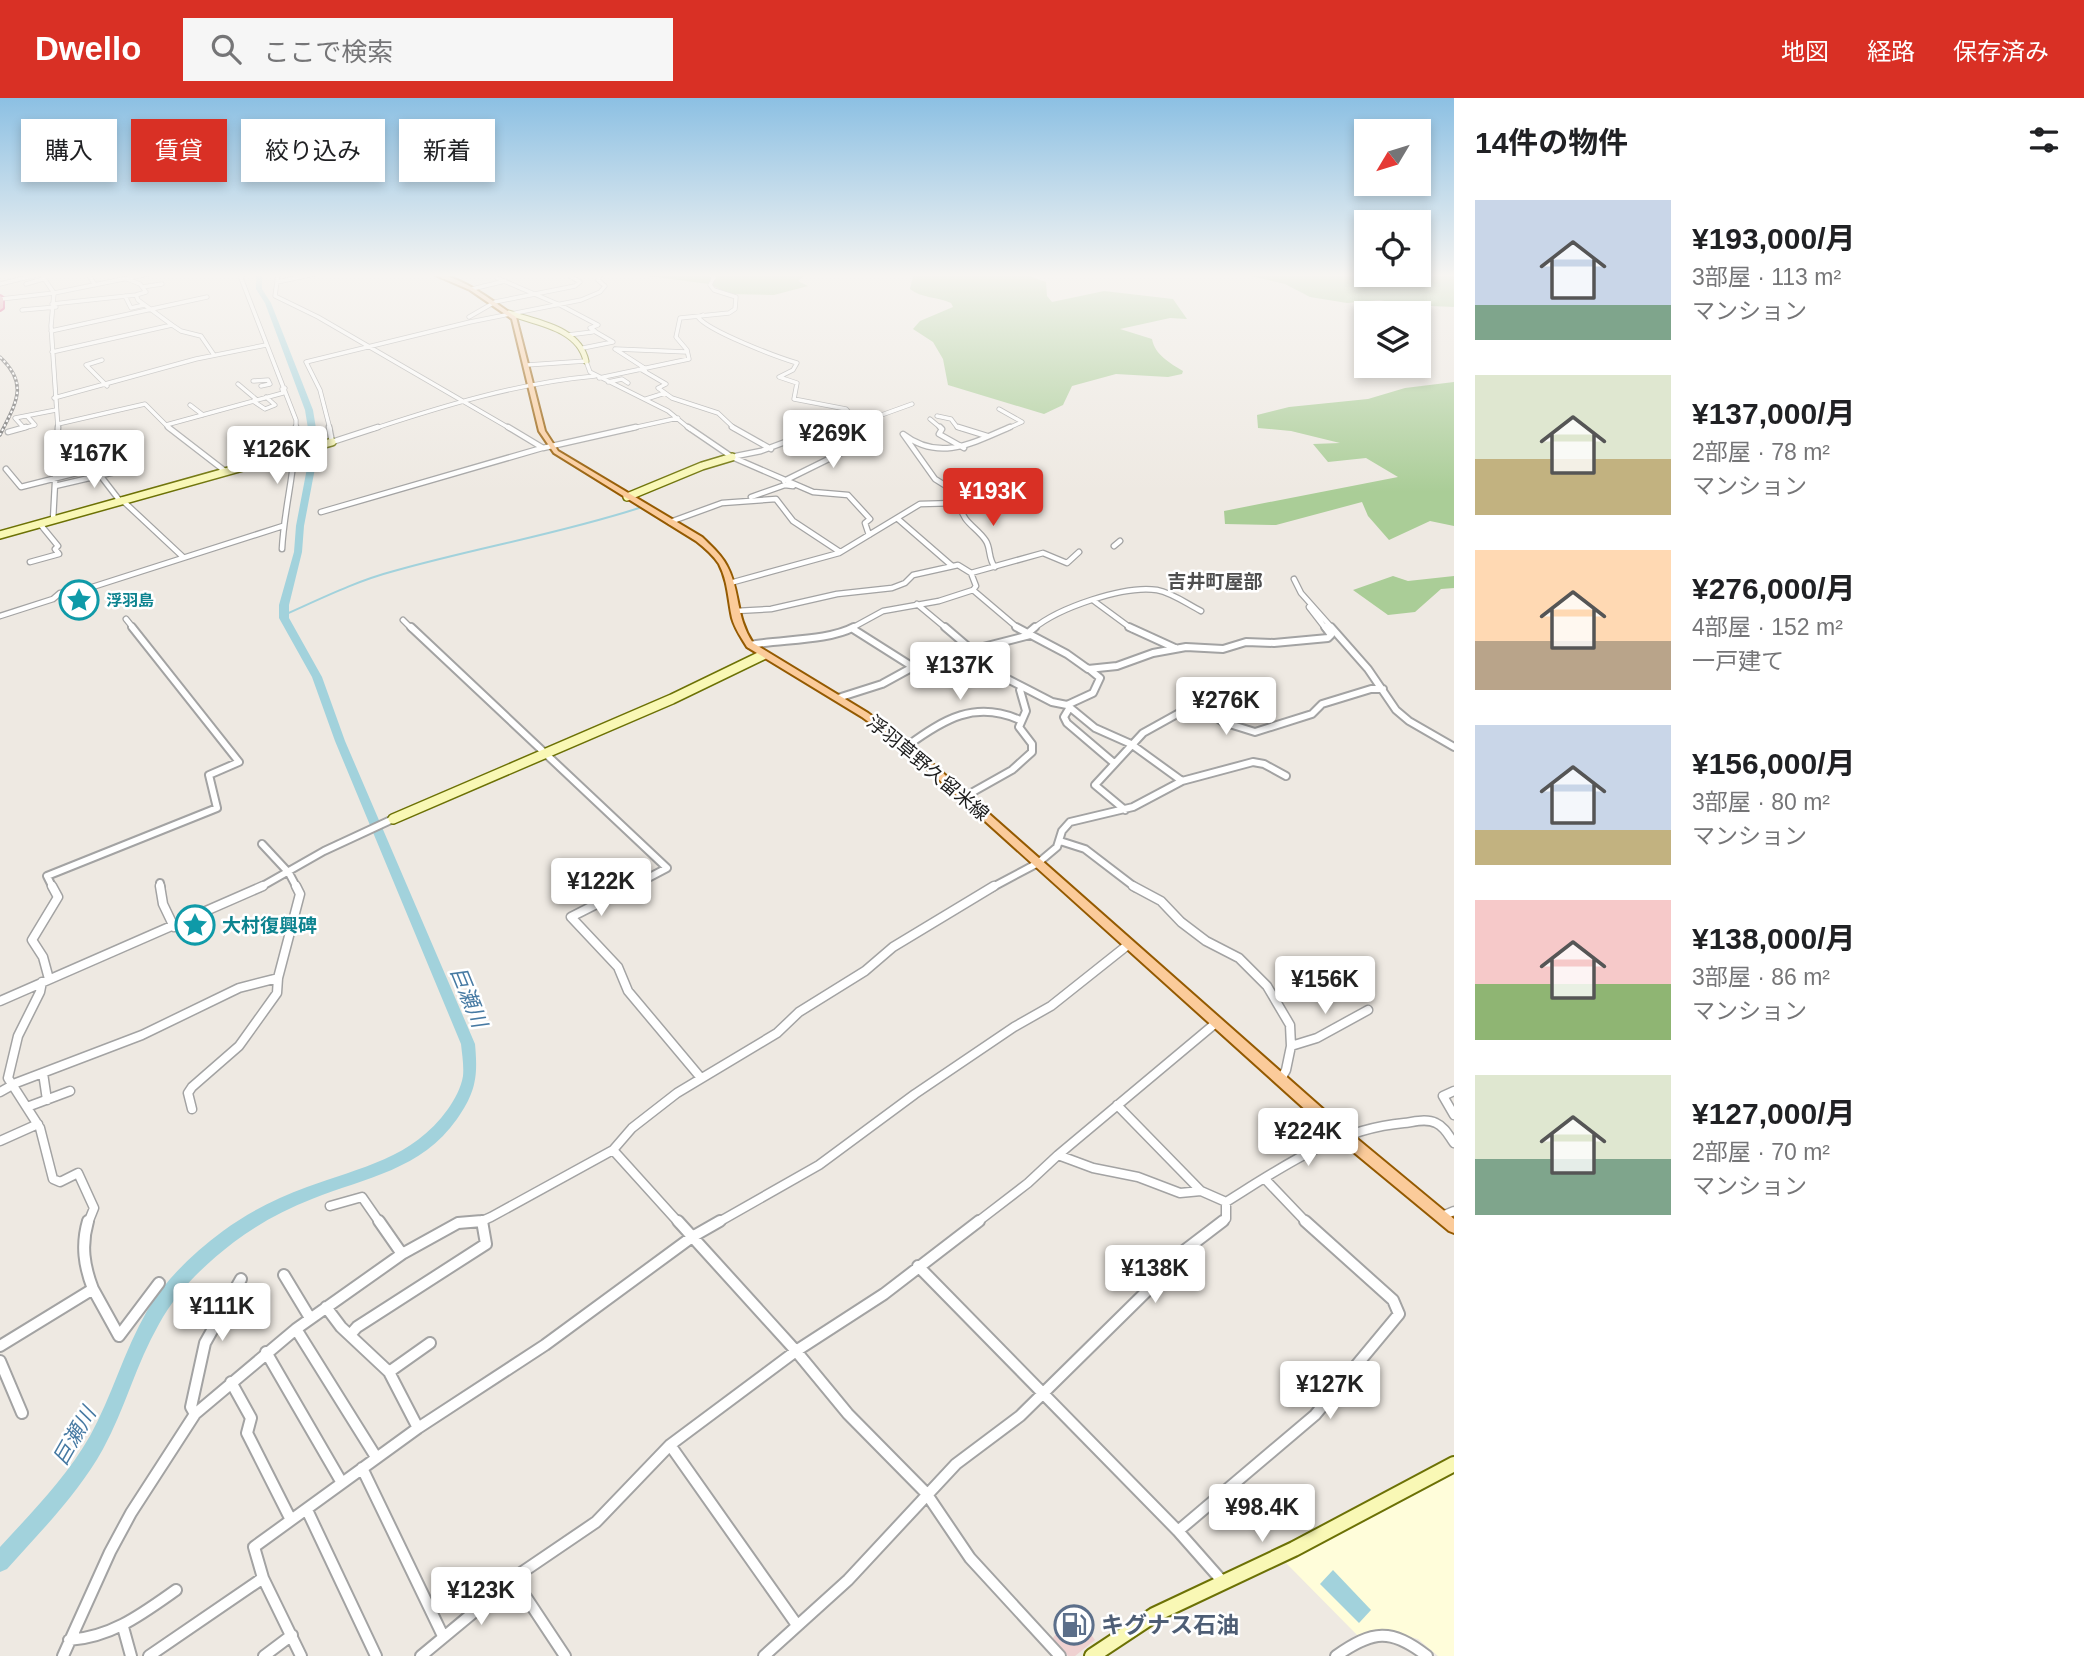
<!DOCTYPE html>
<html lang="ja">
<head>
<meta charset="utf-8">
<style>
  body { margin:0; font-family:Helvetica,"Noto Sans JP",sans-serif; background:#f6f6f6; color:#202124; height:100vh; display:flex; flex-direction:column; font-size:26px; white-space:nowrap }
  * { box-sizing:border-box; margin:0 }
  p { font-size:23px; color:#757577 }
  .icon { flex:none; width:38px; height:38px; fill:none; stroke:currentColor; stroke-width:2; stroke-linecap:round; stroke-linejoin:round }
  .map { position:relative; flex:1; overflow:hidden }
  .side { display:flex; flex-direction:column; background:#fff; width:630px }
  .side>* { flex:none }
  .banner { position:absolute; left:21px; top:21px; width:665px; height:63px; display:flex; gap:14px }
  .needle { width:46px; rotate:232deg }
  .buttons { position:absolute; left:1354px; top:21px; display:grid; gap:14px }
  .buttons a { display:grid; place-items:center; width:77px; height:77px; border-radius:0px; background:#fff; box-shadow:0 4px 10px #0003; font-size:35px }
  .price { position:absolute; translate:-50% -60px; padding:0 16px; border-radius:7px; background:#fff; color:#222; font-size:23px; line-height:46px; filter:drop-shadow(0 2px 4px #0008) }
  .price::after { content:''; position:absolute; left:50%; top:42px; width:21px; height:16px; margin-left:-10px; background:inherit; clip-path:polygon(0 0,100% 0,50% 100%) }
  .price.selected { background:#d93025; color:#fff }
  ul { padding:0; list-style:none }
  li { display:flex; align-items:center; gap:21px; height:175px; padding:0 21px }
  li span { display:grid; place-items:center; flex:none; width:196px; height:140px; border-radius:0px; color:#555 }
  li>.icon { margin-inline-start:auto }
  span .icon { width:84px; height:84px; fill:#fffc; stroke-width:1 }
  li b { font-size:30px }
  h2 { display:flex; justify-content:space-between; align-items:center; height:84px; padding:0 21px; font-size:30px }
  .tag { padding:0 24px; border-radius:0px; background:#fff; box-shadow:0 4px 10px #0003; font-size:24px; line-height:63px }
  .tag.selected { background:#d93025; color:#fff }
  header { display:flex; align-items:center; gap:42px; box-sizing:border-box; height:98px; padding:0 35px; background:#d93025; color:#fff }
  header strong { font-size:33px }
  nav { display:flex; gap:38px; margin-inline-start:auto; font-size:24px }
  .search { width:490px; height:63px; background:#f6f6f6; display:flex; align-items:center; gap:18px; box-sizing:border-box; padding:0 24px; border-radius:0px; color:#757577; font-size:26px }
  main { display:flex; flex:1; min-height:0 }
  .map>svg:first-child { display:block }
</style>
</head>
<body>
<header>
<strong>Dwello</strong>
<div class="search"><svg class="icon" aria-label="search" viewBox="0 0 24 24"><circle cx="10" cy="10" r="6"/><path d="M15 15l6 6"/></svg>ここで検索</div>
<nav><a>地図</a><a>経路</a><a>保存済み</a></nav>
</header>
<main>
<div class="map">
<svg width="1454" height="1558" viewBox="0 0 1454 1558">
  <rect width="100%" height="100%" fill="#eee9e2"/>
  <path fill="#efd1d1" d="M1075 1514 1095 1542 1075 1558H1068L1052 1541Z"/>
  <path fill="#fffdda" d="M1454 1376V1558H1438L1418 1541 1382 1532 1359 1539 1286 1465Z"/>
  <path fill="#aacd97" d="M632 176H807L798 183 808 188 774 197 730 196 709 186Z
    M921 176H1024L1046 184 1047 198 1052 204 1104 193 1173 201 1187 221 1170 220 1120 231 1152 241C1155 257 1170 265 1183 273L1182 276 1168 279 1116 276 1072 288 1063 307 1044 316 948 287 943 261 933 244 913 231 920 223 953 209 951 205C938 199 921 200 910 191L913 178Z
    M1242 176H1454V209L1408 207 1379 202 1347 205 1310 199 1285 186Z
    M1454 284V428L1430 423 1389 442 1368 418 1362 404 1276 427 1225 426 1224 413 1398 379 1366 360 1328 364 1313 346 1340 345 1291 333 1258 330 1257 317 1289 309 1368 301 1405 290Z
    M1393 478 1408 483 1454 478V490L1441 491 1415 514 1388 517 1353 492Z"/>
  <path fill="#a2d2dc" d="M1333 1472 1371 1512 1359 1525 1320 1486Z"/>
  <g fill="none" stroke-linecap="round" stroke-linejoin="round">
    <path stroke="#a2d2dc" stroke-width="2" d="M284 517C320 501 356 483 394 473 475 450 559 436 639 410"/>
    <path fill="#a2d2dc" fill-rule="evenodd" d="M256 176H262V191L271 205 313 312 319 349 304 428 302 454 289 507V520L322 579 345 643 475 946C478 978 476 994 457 1021 421 1072 367 1079 312 1101 284 1112 258 1126 234 1144 204 1167 177 1193 159 1226 136 1266 125 1311 103 1351 78 1396 41 1433 7 1471L0 1474V1449C32 1414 66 1380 90 1338 112 1298 124 1253 147 1213 166 1181 193 1155 223 1133 249 1114 277 1100 307 1089 361 1069 412 1061 448 1011 455 1001 461 990 463 978 464 967 462 956 461 946L335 643 312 579 279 520V507L294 454 296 428 311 349 305 312 265 205 256 191Z"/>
    <g stroke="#a3a3a3" stroke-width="5">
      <path id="street-far4" d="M41 176 54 195 51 228 58 331
        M92 176 90 179 95 187
        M244 176 241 180 296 322V331
        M278 176 275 198 318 219 511 331
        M495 176 497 180 560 207 598 227 590 230 595 233 592 234 568 237
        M443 179 450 176
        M277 184 314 176
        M0 186 40 176
        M26 186 43 181
        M142 189 162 186
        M472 191 505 183
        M125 198 131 210 144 207
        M1 201 54 195 148 176
        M52 206 136 197
        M22 212 56 209
        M703 217 698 219C708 233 777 259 797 265L793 272 779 279 797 285 794 301 846 311 858 325
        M469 219 495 204 575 188 580 184 570 178 571 176
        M172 227 181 233 201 238 214 257
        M51 233 207 199
        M583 250 613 244 594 233
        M615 251 646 271
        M616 251 687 254
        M52 254 172 227 138 202 136 197 146 194 140 186 127 181
        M102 262 86 267 107 288
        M527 267 586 263 590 274 668 313 690 331
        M642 272 666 286 658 290 665 295
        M599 280 689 261 687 252 676 239 680 220 729 215 735 211 736 199 714 192 710 187 714 179 709 176
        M253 283 268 282 270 286 261 288
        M608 284 622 281 628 285
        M238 286 257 302
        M54 300 196 261 266 247
        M646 301 665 295 672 300 718 315 735 331
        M253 303 265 311 275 307 266 299
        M190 307 203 317
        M999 311 1022 324 1006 331
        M937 318 951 321 957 329 964 331
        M799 319 820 317 846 328
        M930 321 942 331
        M58 326 145 306 170 331
        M166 327 283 295 282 291 285 290
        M24 330 15 320 56 312
        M19 331 35 327 27 318
        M330 331 320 292 306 264 470 224 581 202 600 194 605 188 598 182 601 176
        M373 331C446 307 518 285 595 278
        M628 331 678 320
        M834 331 851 328 912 306"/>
    </g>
    <g stroke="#a3a3a3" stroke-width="7">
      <path id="street-far3" d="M168 329 225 373
        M329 329 332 344 378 329
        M508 329 543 350 636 329
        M688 329 732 359 813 394 848 397 870 421 865 425 869 437
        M732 329 771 351
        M940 329 942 331 939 336 964 350
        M958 329 987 338
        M8 334 26 329
        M736 358 761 353 804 337 845 329
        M6 371 21 389 88 372
        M100 377 120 403
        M784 383 853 349 878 342
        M55 388 128 371
        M751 399 785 387 793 388
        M967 401 935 381 903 336C939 364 973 345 1010 329
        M122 402 182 458
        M960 406C962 425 977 429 986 443 991 451 988 461 995 469
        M321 414 542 350
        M898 421 951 467
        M53 422 58 329
        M670 424 722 405 776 401 793 423 840 454
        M1114 448 1120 443
        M282 451C284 410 296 370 296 329
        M30 464 59 456 55 451 58 448 40 426
        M971 475 1043 455 1067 465 1079 454
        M1294 481 1301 495 1333 531
        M730 485 839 455 920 406 957 405 967 401
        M1094 503 1132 531
        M917 506 947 531
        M1312 508 1309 509 1326 531
        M736 513 771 511 837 496 892 490 905 485 913 477 958 467 971 475 976 488 973 492 1019 531
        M0 518 53 501 60 495 83 492 283 428
        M126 521 134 531
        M403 522 412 531
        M850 531 883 513 939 503 973 492
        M1033 531C1058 510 1124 487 1157 492 1173 495 1187 506 1201 513"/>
    </g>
    <g stroke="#a3a3a3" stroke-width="10">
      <path id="street-far2" d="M411 529 667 770 629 790
        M945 529 966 547 984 569 1023 589 1020 592 1026 613 1019 629 1032 646V654L1012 672 964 699
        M1016 529 1067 556 1088 571 1117 568 1153 555 1186 549 1223 551 1246 544 1274 545 1328 540 1331 537 1325 529
        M1129 529 1175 550
        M1331 529 1368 571 1396 612 1409 623 1454 649
        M853 531 913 569
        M1028 535 1035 529
        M750 547C781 541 828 543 854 529
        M838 600 882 586 913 569 936 561 1030 537
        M1067 607 1093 595 1100 580 1089 571
        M1070 609 1064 619 1067 625 1114 665
        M907 648C944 621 975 602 1020 622
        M1182 683 1253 664 1264 666 1286 678
        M1125 712 1095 687 1143 635 1188 610 1202 609 1223 624 1255 634 1312 616 1322 606 1371 591H1383
        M1060 743 1085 751 1136 790
        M262 746 289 775 297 790
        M160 785 161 790
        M53 790 47 778 217 710 209 677 239 664 132 529
        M259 790 324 753 393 721
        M991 790 1038 765 1057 749 1062 733 1070 724 1133 709 1182 683 1131 646 1095 630 1067 607 1052 604 1023 589"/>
    </g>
    <g stroke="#a3a3a3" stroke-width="11">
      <path id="street-far1" d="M160 788 163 806 174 829
        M632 788 571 819 618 869 628 893 701 980
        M1133 788 1161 803 1181 824 1206 843 1239 860 1267 888 1290 927 1291 948 1286 972 1281 981
        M49 881 43 859 32 842 58 799 52 788
        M42 884 40 894 18 938 8 980 40 1030 53 1081 60 1084 78 1075 94 1110 88 1125
        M0 903 263 788
        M1291 948 1317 940 1368 912
        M43 975 47 1002
        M1454 993 1443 998 1454 1017
        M0 994 16 985 142 937 239 890 278 880
        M1117 1007 1201 1093
        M27 1009 70 993
        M192 1011 188 995 192 989 239 948 277 895 278 880 300 796 296 788
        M0 1043 38 1026
        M613 1052 679 1125
        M1058 1057 1217 924
        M1265 1081 1307 1125
        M330 1108 362 1099 380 1125
        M1442 1118 1454 1113
        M461 1125 482 1123 491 1119 613 1052 632 1030 677 995 777 935 799 914 865 873 893 849 994 788
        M717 1125 819 1067 915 996 1014 929 1051 908 1129 846
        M976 1125 1028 1085 1058 1057 1093 1070 1138 1079 1180 1095 1201 1093 1226 1104C1282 1069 1336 1031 1404 1025 1414 1024 1426 1020 1436 1025 1445 1029 1449 1038 1454 1045
        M1221 1125 1226 1121V1104"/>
    </g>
    <g stroke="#a3a3a3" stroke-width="14">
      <path id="street" d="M379 1123 402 1156
        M678 1123 796 1253 848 1316 926 1395 970 1460 1060 1558
        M918 1168 1178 1433
        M284 1177 310 1220
        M93 1191 119 1238 159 1185
        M326 1209 341 1229 389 1274 418 1330
        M296 1231 376 1359
        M350 1237 357 1229 486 1146 482 1123
        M0 1248 93 1191C84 1168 81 1147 88 1123
        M266 1254 342 1385
        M0 1263 22 1315
        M389 1274 430 1245
        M231 1284 251 1320 247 1335 291 1422
        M195 1316 191 1309 205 1245 241 1181
        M670 1347 797 1527
        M362 1370 443 1538
        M307 1412 376 1558
        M514 1481 565 1558
        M1223 1484 1178 1433 1315 1317 1399 1216 1393 1202 1305 1123
        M123 1529 131 1558
        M69 1542C112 1539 142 1516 176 1492
        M63 1558 110 1454 131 1415 195 1316 296 1231 402 1156 458 1125 482 1123
        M149 1558 263 1480
        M264 1558 292 1537
        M301 1558 263 1480 254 1449 418 1330 545 1247 692 1139 720 1123
        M421 1558 521 1475 596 1424 670 1347 796 1253 884 1196 979 1123
        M764 1558 848 1482 956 1366 1020 1318 1149 1191 1168 1165 1223 1123
        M1336 1558C1373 1532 1391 1530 1427 1558"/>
    </g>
    <g stroke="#6c7105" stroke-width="7">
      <path id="secondary-far3" d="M509 215C537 225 579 230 586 263"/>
    </g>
    <g stroke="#6c7105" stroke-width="10">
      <path id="secondary-far2" d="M627 399 702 368 732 359
        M0 437 332 344"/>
    </g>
    <g stroke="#6c7105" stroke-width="12">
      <path id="secondary-far1" d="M393 721 672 601 763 557"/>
    </g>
    <g stroke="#6c7105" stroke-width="18">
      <path id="secondary" d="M1092 1558 1154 1517 1294 1451 1454 1366"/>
    </g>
    <g stroke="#945a01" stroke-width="4">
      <path id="primary" d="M433 176C459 176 494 204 516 219L545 333 558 353 702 439C711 448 721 456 727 468 741 494 735 518 753 545L868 615 910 646 1349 1034 1454 1121V1135L1449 1133 1339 1042 904 650 862 619 747 549C741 539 735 531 732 520 728 502 728 483 719 466 713 457 705 450 696 443L554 355 539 333 512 221 470 192Z"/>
    </g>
    <g stroke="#d6256c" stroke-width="4">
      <path id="highway" d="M0 198 3 200V210L0 212Z"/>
    </g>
    <use href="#street-far4" stroke="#fff" stroke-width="3.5"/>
    <use href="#street-far3" stroke="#fff" stroke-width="4.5"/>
    <use href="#street-far2" stroke="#fff" stroke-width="6"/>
    <use href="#street-far1" stroke="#fff" stroke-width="8"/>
    <use href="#street" stroke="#fff" stroke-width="10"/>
    <use href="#secondary-far3" stroke="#f9f8b5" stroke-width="5"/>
    <use href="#secondary-far2" stroke="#f9f8b5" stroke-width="7"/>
    <use href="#secondary-far1" stroke="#f9f8b5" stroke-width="9"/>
    <use href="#secondary" stroke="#f9f8b5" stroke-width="14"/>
    <use href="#primary" fill="#fbcb9a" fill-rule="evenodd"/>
    <use href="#highway" fill="#e589a0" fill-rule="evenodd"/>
    <g stroke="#6a6a6a" stroke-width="3.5">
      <path id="rail" d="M0 259C30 287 15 306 0 337"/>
    </g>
    <use href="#rail" stroke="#fff" stroke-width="2" stroke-dasharray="2.5" stroke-linecap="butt"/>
  </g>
  <linearGradient id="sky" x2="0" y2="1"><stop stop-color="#8cc0e3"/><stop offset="0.45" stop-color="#f7f5f2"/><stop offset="1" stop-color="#f7f5f2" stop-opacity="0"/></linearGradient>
  <rect width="1454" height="394" fill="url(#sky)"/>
  <defs>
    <g id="sight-ring" transform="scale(2.0125)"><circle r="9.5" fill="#fff" stroke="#0f9aa8" stroke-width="1.5"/><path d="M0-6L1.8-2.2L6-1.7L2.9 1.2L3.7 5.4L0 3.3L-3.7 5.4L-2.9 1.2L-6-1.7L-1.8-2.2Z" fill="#0f9aa8"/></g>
    <g id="fuel-ring" transform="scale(2.0125)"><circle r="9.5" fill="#fff" stroke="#5c6f8a" stroke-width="1.5"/><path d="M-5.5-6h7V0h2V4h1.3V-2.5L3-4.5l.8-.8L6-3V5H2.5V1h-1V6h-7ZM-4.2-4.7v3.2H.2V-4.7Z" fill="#5c6f8a"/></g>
  </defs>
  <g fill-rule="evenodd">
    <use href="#sight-ring" x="79" y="502"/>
    <use href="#sight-ring" x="195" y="827"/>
    <use href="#fuel-ring" x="1074" y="1527"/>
  </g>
  <g text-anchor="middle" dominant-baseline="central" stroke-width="5" stroke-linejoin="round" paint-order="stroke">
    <g font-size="16" font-weight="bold" fill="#0d838f" stroke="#fff" text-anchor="start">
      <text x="106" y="502">浮羽島</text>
    </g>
    <g font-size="19" font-weight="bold" fill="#4f4f4f" stroke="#fff">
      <text x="1215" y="483">吉井町屋部</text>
    </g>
    <g font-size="19" fill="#1c1c1c" stroke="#fff">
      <text transform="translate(928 670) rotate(40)">浮羽草野久留米線</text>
    </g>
    <g font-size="19" font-weight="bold" fill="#0d838f" stroke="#fff" text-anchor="start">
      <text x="222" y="827">大村復興碑</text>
    </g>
    <g font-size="21" font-style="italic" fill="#477aa3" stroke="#fff">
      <text transform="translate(469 899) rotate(68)">巨瀬川</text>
      <text transform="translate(74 1338) rotate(-60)">巨瀬川</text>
    </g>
    <g font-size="23" font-weight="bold" fill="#4e5e75" stroke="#fff" text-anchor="start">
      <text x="1101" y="1527">キグナス石油</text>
    </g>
  </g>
</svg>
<div class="buttons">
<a><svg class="needle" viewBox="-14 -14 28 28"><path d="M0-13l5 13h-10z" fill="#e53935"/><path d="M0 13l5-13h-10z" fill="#757577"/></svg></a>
<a><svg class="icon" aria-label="locate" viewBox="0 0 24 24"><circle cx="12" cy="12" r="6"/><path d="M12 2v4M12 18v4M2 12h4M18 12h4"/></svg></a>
<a><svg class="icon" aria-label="layers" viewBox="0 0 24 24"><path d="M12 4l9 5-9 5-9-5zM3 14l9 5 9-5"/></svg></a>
</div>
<b class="price" style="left:833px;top:372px">¥269K</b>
<b class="price" style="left:277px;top:388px">¥126K</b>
<b class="price" style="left:94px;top:392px">¥167K</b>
<b class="price selected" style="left:993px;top:430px">¥193K</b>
<b class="price" style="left:960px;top:604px">¥137K</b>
<b class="price" style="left:1226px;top:639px">¥276K</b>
<b class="price" style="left:601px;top:820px">¥122K</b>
<b class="price" style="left:1325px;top:918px">¥156K</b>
<b class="price" style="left:1308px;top:1070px">¥224K</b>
<b class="price" style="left:1155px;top:1207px">¥138K</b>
<b class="price" style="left:222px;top:1245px">¥111K</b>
<b class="price" style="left:1330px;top:1323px">¥127K</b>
<b class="price" style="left:1262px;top:1446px">¥98.4K</b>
<b class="price" style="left:481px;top:1529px">¥123K</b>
<div class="banner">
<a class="tag">購入</a>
<a class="tag selected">賃貸</a>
<a class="tag">絞り込み</a>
<a class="tag">新着</a>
</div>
</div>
<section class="side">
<h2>14件の物件<svg class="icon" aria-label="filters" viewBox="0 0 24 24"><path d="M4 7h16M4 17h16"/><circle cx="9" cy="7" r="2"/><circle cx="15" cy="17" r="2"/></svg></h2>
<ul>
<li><span style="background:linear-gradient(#c9d6e8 75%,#7fa58c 0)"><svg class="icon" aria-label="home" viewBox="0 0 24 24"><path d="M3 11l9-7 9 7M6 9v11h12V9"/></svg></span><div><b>¥193,000/月</b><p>3部屋 · 113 m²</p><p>マンション</p></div></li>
<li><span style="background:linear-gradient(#dfe7d0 60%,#c2b280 0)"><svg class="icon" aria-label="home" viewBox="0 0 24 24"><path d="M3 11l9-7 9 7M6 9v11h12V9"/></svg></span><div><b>¥137,000/月</b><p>2部屋 · 78 m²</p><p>マンション</p></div></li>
<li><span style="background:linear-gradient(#ffd9b3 65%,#b9a48a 0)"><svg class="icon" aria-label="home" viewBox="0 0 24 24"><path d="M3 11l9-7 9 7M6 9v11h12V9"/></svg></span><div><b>¥276,000/月</b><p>4部屋 · 152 m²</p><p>一戸建て</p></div></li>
<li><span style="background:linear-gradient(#c9d6e8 75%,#c2b280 0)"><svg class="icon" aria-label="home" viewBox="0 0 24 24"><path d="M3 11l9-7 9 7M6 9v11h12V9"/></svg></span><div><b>¥156,000/月</b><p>3部屋 · 80 m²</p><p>マンション</p></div></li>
<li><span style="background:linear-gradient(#f6c9c9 60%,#8fb573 0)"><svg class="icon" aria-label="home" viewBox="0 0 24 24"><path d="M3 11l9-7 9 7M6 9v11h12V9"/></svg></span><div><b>¥138,000/月</b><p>3部屋 · 86 m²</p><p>マンション</p></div></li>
<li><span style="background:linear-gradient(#dfe7d0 60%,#7fa58c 0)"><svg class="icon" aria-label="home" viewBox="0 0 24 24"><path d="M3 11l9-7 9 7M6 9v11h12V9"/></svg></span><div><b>¥127,000/月</b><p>2部屋 · 70 m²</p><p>マンション</p></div></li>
</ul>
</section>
</main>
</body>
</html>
